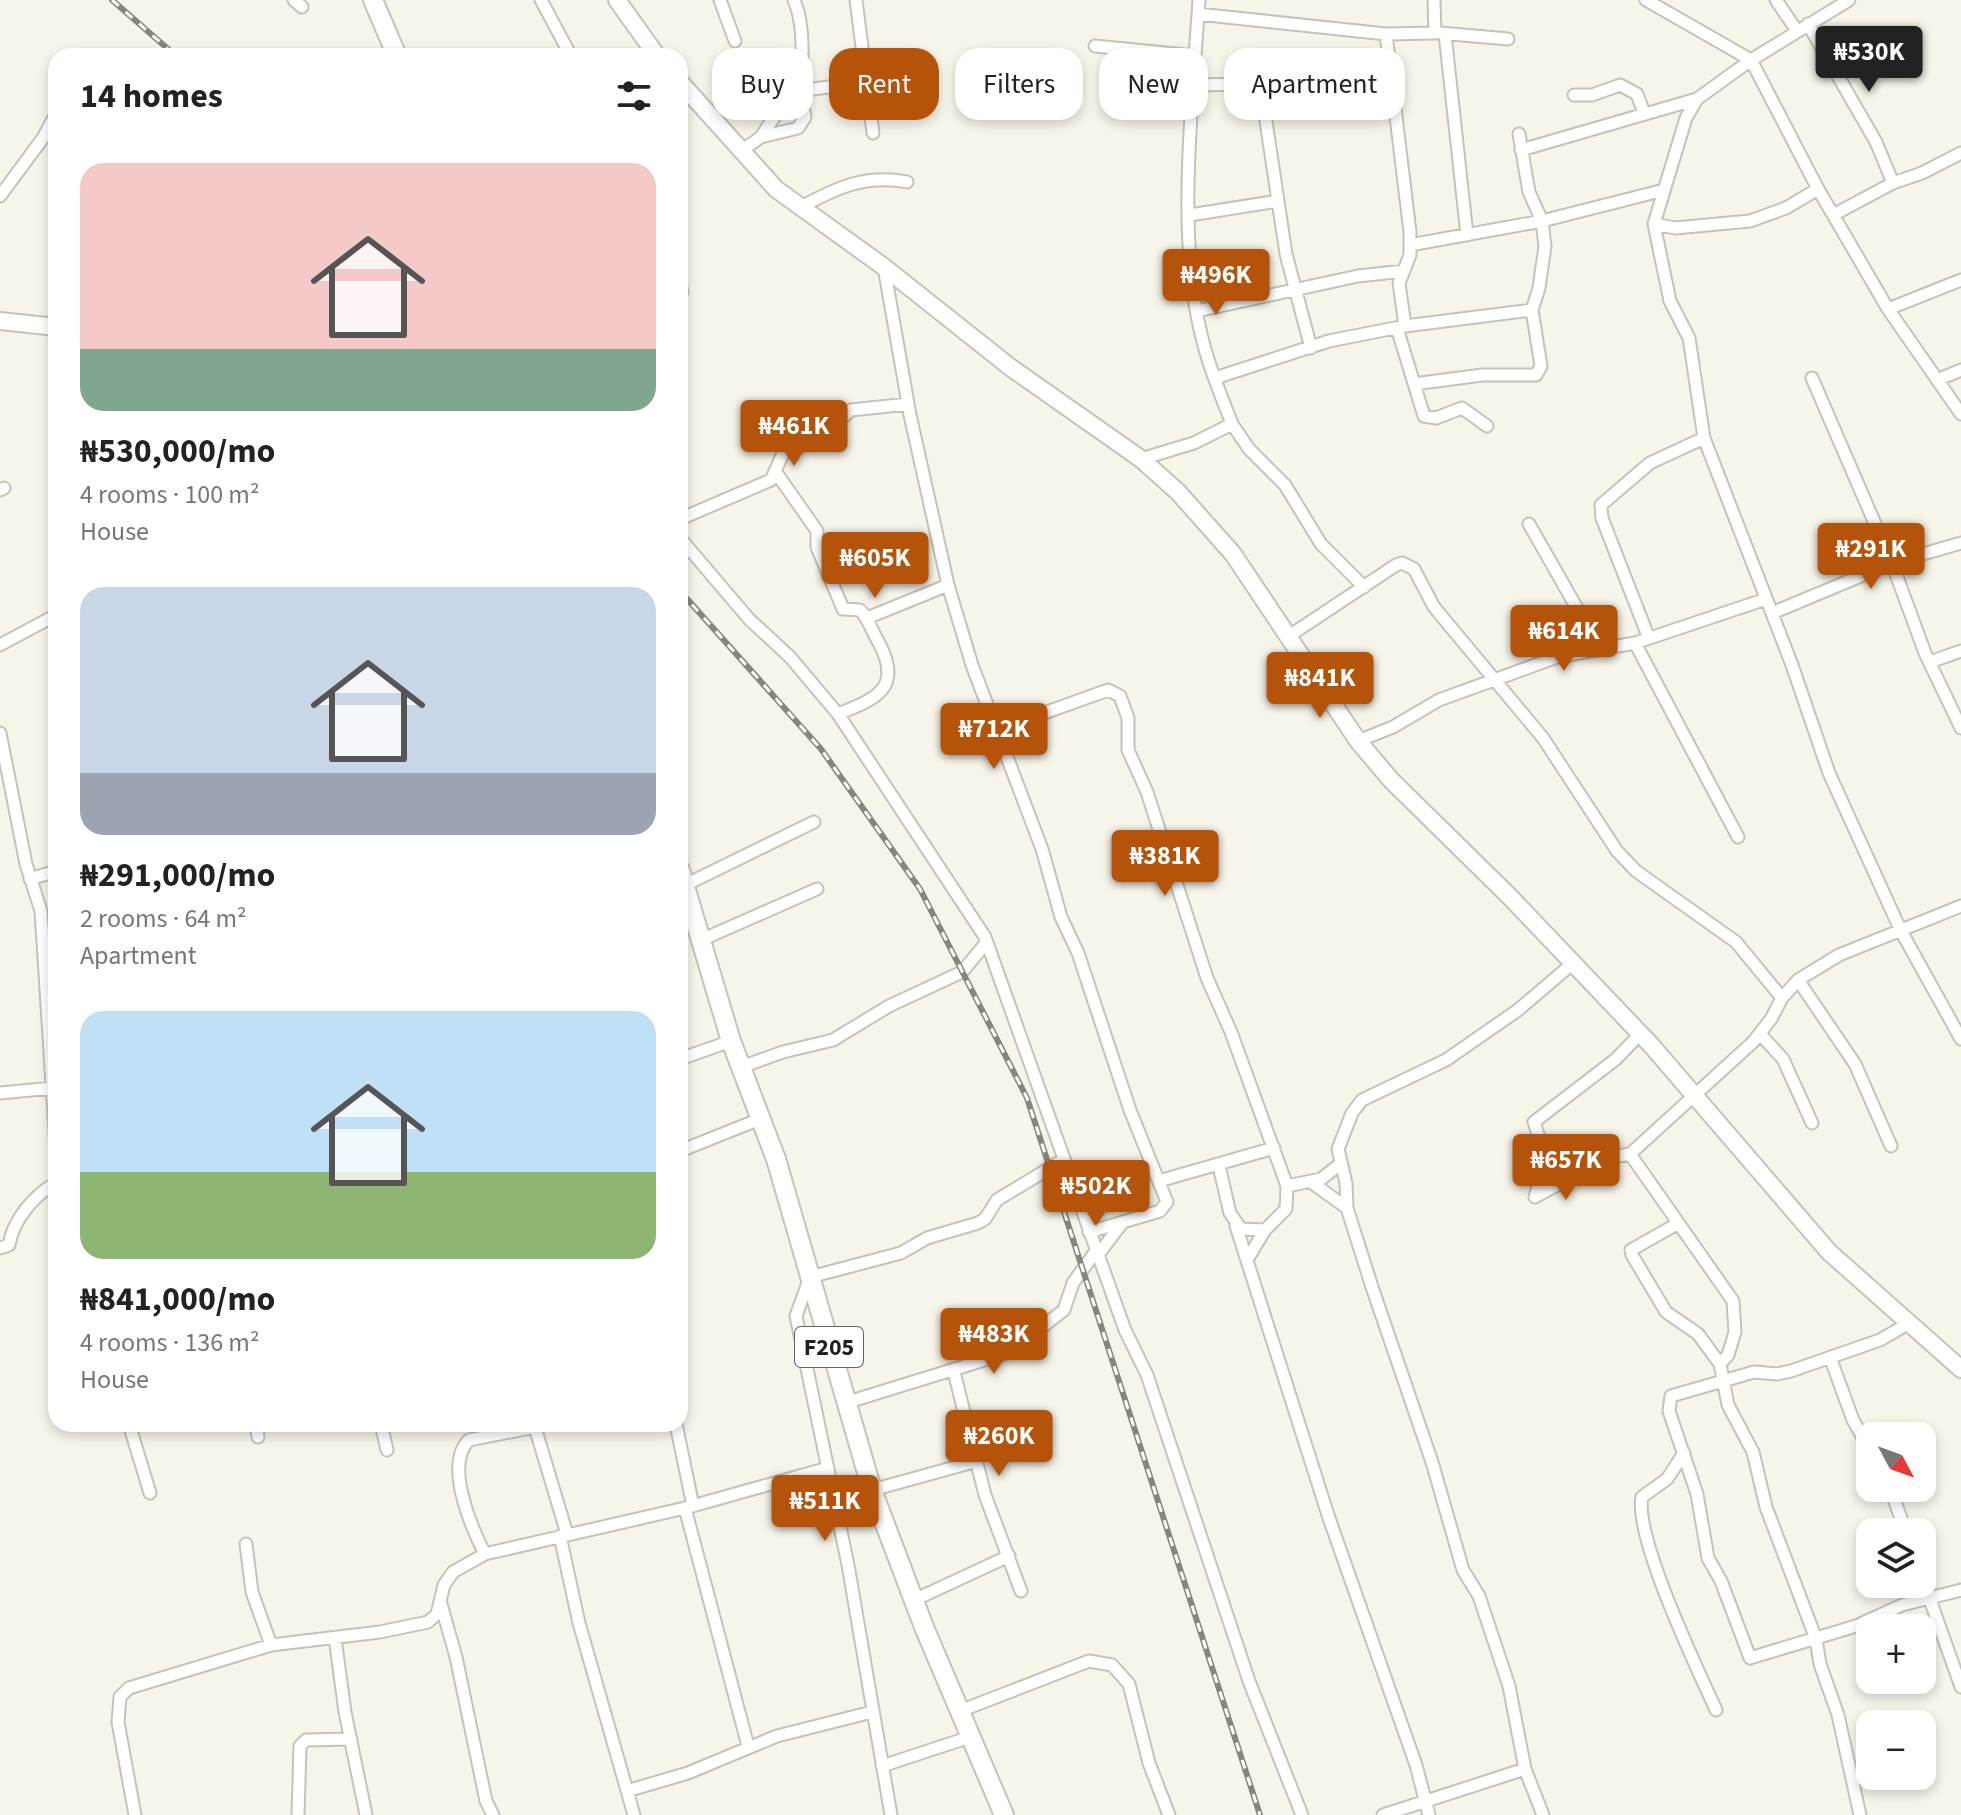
<!DOCTYPE html>
<html lang="en">
<head>
<meta charset="utf-8">
<style>
  body { margin:0; font-family:"Source Sans 3",sans-serif; background:#f2f2f2; color:#222; height:100vh; display:flex; flex-direction:column; font-size:30px; white-space:nowrap }
  * { box-sizing:border-box; margin:0 }
  p { font-size:26px; color:#767676 }
  .icon { flex:none; width:44px; height:44px; fill:none; stroke:currentColor; stroke-width:2; stroke-linecap:round; stroke-linejoin:round }
  .map { position:relative; flex:1; overflow:hidden }
  .sheet { position:absolute; left:48px; top:48px; width:640px; height:1384px; display:flex; flex-direction:column; background:#fff; border-radius:24px; box-shadow:0 4px 12px #0003 }
  .sheet>* { flex:none }
  .banner { position:absolute; left:712px; top:48px; width:760px; height:72px; display:flex; gap:16px }
  .needle { width:52px; rotate:131deg }
  .fabs { position:absolute; left:1856px; top:1422px; display:grid; gap:16px }
  .fabs a { display:grid; place-items:center; width:80px; height:80px; border-radius:16px; background:#fff; box-shadow:0 4px 12px #0003; font-size:40px }
  .price { position:absolute; translate:-50% -68px; padding:0 18px; border-radius:8px; background:#b45309; color:#fff; font-size:26px; line-height:52px; filter:drop-shadow(0 2px 4px #0008) }
  .price::after { content:''; position:absolute; left:50%; top:48px; width:24px; height:18px; margin-left:-12px; background:inherit; clip-path:polygon(0 0,100% 0,50% 100%) }
  .price.current { background:#222; color:#fff }
  ul { padding:0; list-style:none }
  li { display:grid; align-content:center; gap:16px; height:424px; padding:0 32px }
  li span { display:grid; place-items:center; height:248px; border-radius:24px; color:#555 }
  li>.icon { margin-inline-start:auto }
  span .icon { width:144px; height:144px; fill:#fffc; stroke-width:1 }
  li b { font-size:34px }
  h2 { display:flex; justify-content:space-between; align-items:center; height:96px; padding:0 32px; font-size:34px }
  .tag { padding:0 28px; border-radius:24px; background:#fff; box-shadow:0 4px 12px #0003; font-size:28px; line-height:72px }
  .tag.current { background:#b45309; color:#fff }
  .map>svg:first-child { display:block }
</style>
</head>
<body>
<div class="map">
<svg width="1961" height="1815" viewBox="0 0 1961 1815">
  <rect width="100%" height="100%" fill="#f7f5e9"/>
  <g fill="none" stroke-linecap="round" stroke-linejoin="round">
    <g stroke="#c5c3b8" stroke-width="15">
      <path id="street" d="M294 0 302 7
        M541 0 571 56
        M720 0 735 41
        M856 0 873 133
        M1646 0 1751 60 1818 189 1888 309 1961 414
        M1776 0 1797 31
        M1849 0 1751 60 1697 99 1686 118 1654 224 1670 301 1689 338 1704 438 1792 665 1829 773 1901 931 1961 1039
        M1198 14 1386 34 1435 33 1434 0
        M1808 24 1876 142 1893 183
        M1440 33 1508 39
        M1386 34 1410 232V255L1399 283 1405 326
        M1445 34 1467 235
        M1095 46 1195 56
        M1193 85 1251 84 1261 88 1286 254 1311 348
        M799 91 865 82
        M1574 95H1592L1620 85 1637 94 1644 113
        M761 137 798 128 805 117C797 80 809 35 794 0
        M741 150C748 146 758 141 763 134 774 117 780 105 801 98
        M1521 150 1697 99
        M0 196 43 138 56 114
        M803 206C838 187 867 174 907 182
        M1835 214 1893 183 1922 173 1961 153
        M1190 215 1278 201
        M1654 224 1675 228 1750 221 1786 208 1818 189
        M1410 245 1542 221 1664 190
        M884 267 910 415 948 585 972 665 1042 849 1061 917 1078 953 1130 1110 1167 1202 1160 1211 1089 1232
        M680 283 682 292
        M1888 309 1961 280
        M1197 311 1358 276 1404 271
        M1397 328 1424 416 1436 418 1462 408 1487 426
        M1215 378 1329 341 1405 326 1532 310 1539 288 1545 246 1542 221 1529 192 1519 134
        M1812 378 1892 563 1925 653 1961 728
        M1937 380 1961 370
        M1414 384 1482 375H1536L1541 366 1532 310
        M1232 424 1249 449 1285 485 1321 544 1364 587
        M1141 459 1194 443 1232 424C1223 400 1212 375 1205 349 1175 246 1192 107 1199 0
        M775 471 817 531V547L843 609 860 610C869 619 872 632 879 643 903 688 876 699 838 714
        M0 490 4 488
        M680 519 771 480 785 449 833 426 851 410 908 404
        M1529 524 1582 617 1593 649
        M680 538 749 619 790 657 838 714 985 937 1125 1330 1147 1375 1249 1681 1302 1815
        M1772 613 1892 563 1961 543
        M867 618 948 585
        M1289 636 1396 565 1402 563 1414 569 1434 607 1543 738 1617 851 1636 871 1736 942 1782 998
        M1648 636 1602 518 1601 505 1650 463 1704 438
        M1635 643 1738 837
        M0 645 56 615
        M1930 662 1961 651
        M997 730 1108 690 1120 696 1128 718V750L1147 792 1207 978 1231 1032 1287 1186 1286 1209 1265 1230 1241 1229 1230 1213 1219 1166
        M0 733 26 864 41 911 56 1147
        M1358 741 1393 727 1439 700 1557 657 1635 643 1766 599
        M30 879 56 871
        M681 887 814 822
        M701 940 817 889
        M1798 980 1855 1064 1891 1146
        M1760 1034 1783 1059 1812 1123
        M680 1059 731 1041
        M741 1067 783 1052 833 1040 889 1006 962 972 986 943
        M0 1093 52 1088
        M680 1151 760 1119
        M1630 1154 1753 1042 1771 1019 1782 998 1798 980 1839 955 1961 906
        M1576 1172 1546 1159 1534 1122 1616 1059 1640 1034
        M1159 1181 1274 1148
        M1311 1182 1347 1208
        M1287 1186 1321 1179 1339 1165
        M1535 1197 1607 1158 1630 1154 1733 1301 1735 1332 1728 1355 1720 1364 1728 1405 1753 1452 1766 1507 1816 1639 1820 1664 1838 1715 1860 1815
        M1535 1197 1546 1159
        M1677 1224 1631 1250 1632 1255 1666 1312 1698 1334 1720 1364
        M1236 1226 1329 1518 1416 1765 1429 1815
        M0 1248 9 1245C13 1220 34 1195 56 1183
        M1098 1255 1122 1223
        M1248 1258 1265 1230
        M1911 1322 1880 1340 1791 1371 1777 1374 1754 1372 1671 1396 1669 1411 1697 1494 1708 1558 1721 1581 1750 1658 1856 1626 1902 1605 1961 1590
        M1830 1357 1853 1420 1870 1450
        M954 1372 985 1495 1021 1591
        M845 1403 1010 1352 1064 1310 1073 1283 1096 1251
        M129 1424 150 1493
        M256 1424 258 1437
        M381 1424 387 1450
        M534 1424 567 1534
        M676 1424 693 1506
        M1684 1453 1667 1479 1642 1497C1634 1537 1697 1668 1716 1710
        M1890 1488 1906 1532
        M872 1490 977 1461
        M833 1492 870 1481
        M685 1508 748 1746
        M560 1536 579 1623 634 1815
        M246 1544 252 1592 271 1645
        M485 1554C471 1527 444 1464 469 1440L535 1427
        M1922 1577 1961 1687
        M914 1600 1009 1556
        M441 1604 456 1657 486 1801 493 1815
        M335 1638 345 1712 366 1815
        M960 1711 1089 1661 1112 1665 1129 1684 1149 1763 1169 1815
        M882 1766 970 1737
        M627 1791 688 1773 777 1736 872 1712
        M135 1815 118 1722 120 1697 129 1688 271 1645 380 1632 428 1622 437 1614 444 1585 453 1572 485 1554 685 1508 828 1468
        M298 1815 300 1746 306 1740 351 1739
        M891 1815 848 1565 796 1316 810 1277 901 1253 927 1238 978 1223 985 1219 997 1200 1063 1160
        M1383 1815 1525 1769
        M1543 1815 1525 1769 1509 1686 1479 1596 1463 1570 1432 1462 1372 1287 1347 1208 1346 1183 1338 1149 1352 1113 1362 1100 1446 1060 1518 1010 1572 964"/>
    </g>
    <g stroke="#c5c3b8" stroke-width="20">
      <path id="secondary" d="M617 0 657 56
        M680 82 776 189 884 267 1010 367 1141 459 1178 492 1233 554 1358 741 1391 780 1510 897 1651 1045 1829 1252 1961 1369
        M0 321 56 327"/>
    </g>
    <g stroke="#c5c3b8" stroke-width="22">
      <path id="primary" d="M373 0 397 56
        M680 870 731 1041 776 1159 872 1490 924 1627 1004 1815"/>
    </g>
    <use href="#street" stroke="#fff" stroke-width="11"/>
    <use href="#secondary" stroke="#fff" stroke-width="16"/>
    <use href="#primary" stroke="#fff" stroke-width="18"/>
    <g stroke="#87857e" stroke-width="6">
      <path id="rail" d="M112 0 176 56
        M680 591 821 749 920 889 1027 1098 1260 1815"/>
    </g>
    <use href="#rail" stroke="#fff" stroke-width="3" stroke-dasharray="9" stroke-linecap="butt"/>
  </g>
  <g text-anchor="middle" dominant-baseline="central" stroke-width="8" stroke-linejoin="round" paint-order="stroke">
    <rect fill="#fff" stroke="#646360" stroke-width="2" x="795" y="1327" width="68" height="40" rx="6"/>
    <g font-size="24" font-weight="bold" fill="#21201c">
      <text x="829" y="1347">F205</text>
    </g>
  </g>
</svg>
<div class="fabs">
<a><svg class="needle" viewBox="-14 -14 28 28"><path d="M0-13l5 13h-10z" fill="#e53935"/><path d="M0 13l5-13h-10z" fill="#767676"/></svg></a>
<a><svg class="icon" aria-label="layers" viewBox="0 0 24 24"><path d="M12 4l9 5-9 5-9-5zM3 14l9 5 9-5"/></svg></a>
<a>+</a>
<a>−</a>
</div>
<b class="price current" style="left:1869px;top:94px">₦530K</b>
<b class="price" style="left:1216px;top:317px">₦496K</b>
<b class="price" style="left:794px;top:468px">₦461K</b>
<b class="price" style="left:1871px;top:591px">₦291K</b>
<b class="price" style="left:875px;top:600px">₦605K</b>
<b class="price" style="left:1564px;top:673px">₦614K</b>
<b class="price" style="left:1320px;top:720px">₦841K</b>
<b class="price" style="left:994px;top:771px">₦712K</b>
<b class="price" style="left:1165px;top:898px">₦381K</b>
<b class="price" style="left:1566px;top:1202px">₦657K</b>
<b class="price" style="left:1096px;top:1228px">₦502K</b>
<b class="price" style="left:994px;top:1376px">₦483K</b>
<b class="price" style="left:999px;top:1478px">₦260K</b>
<b class="price" style="left:825px;top:1543px">₦511K</b>
<div class="banner">
<a class="tag">Buy</a>
<a class="tag current">Rent</a>
<a class="tag">Filters</a>
<a class="tag">New</a>
<a class="tag">Apartment</a>
</div>
<section class="sheet">
<h2>14 homes<svg class="icon" aria-label="filters" viewBox="0 0 24 24"><path d="M4 7h16M4 17h16"/><circle cx="9" cy="7" r="2"/><circle cx="15" cy="17" r="2"/></svg></h2>
<ul>
<li><span style="background:linear-gradient(#f6c9c9 75%,#7fa58c 0)"><svg class="icon" aria-label="home" viewBox="0 0 24 24"><path d="M3 11l9-7 9 7M6 9v11h12V9"/></svg></span><div><b>₦530,000/mo</b><p>4 rooms · 100 m²</p><p>House</p></div></li>
<li><span style="background:linear-gradient(#c9d6e8 75%,#9aa5b1 0)"><svg class="icon" aria-label="home" viewBox="0 0 24 24"><path d="M3 11l9-7 9 7M6 9v11h12V9"/></svg></span><div><b>₦291,000/mo</b><p>2 rooms · 64 m²</p><p>Apartment</p></div></li>
<li><span style="background:linear-gradient(#bfe0f5 65%,#8fb573 0)"><svg class="icon" aria-label="home" viewBox="0 0 24 24"><path d="M3 11l9-7 9 7M6 9v11h12V9"/></svg></span><div><b>₦841,000/mo</b><p>4 rooms · 136 m²</p><p>House</p></div></li>
</ul>
</section>
</div>
</body>
</html>
